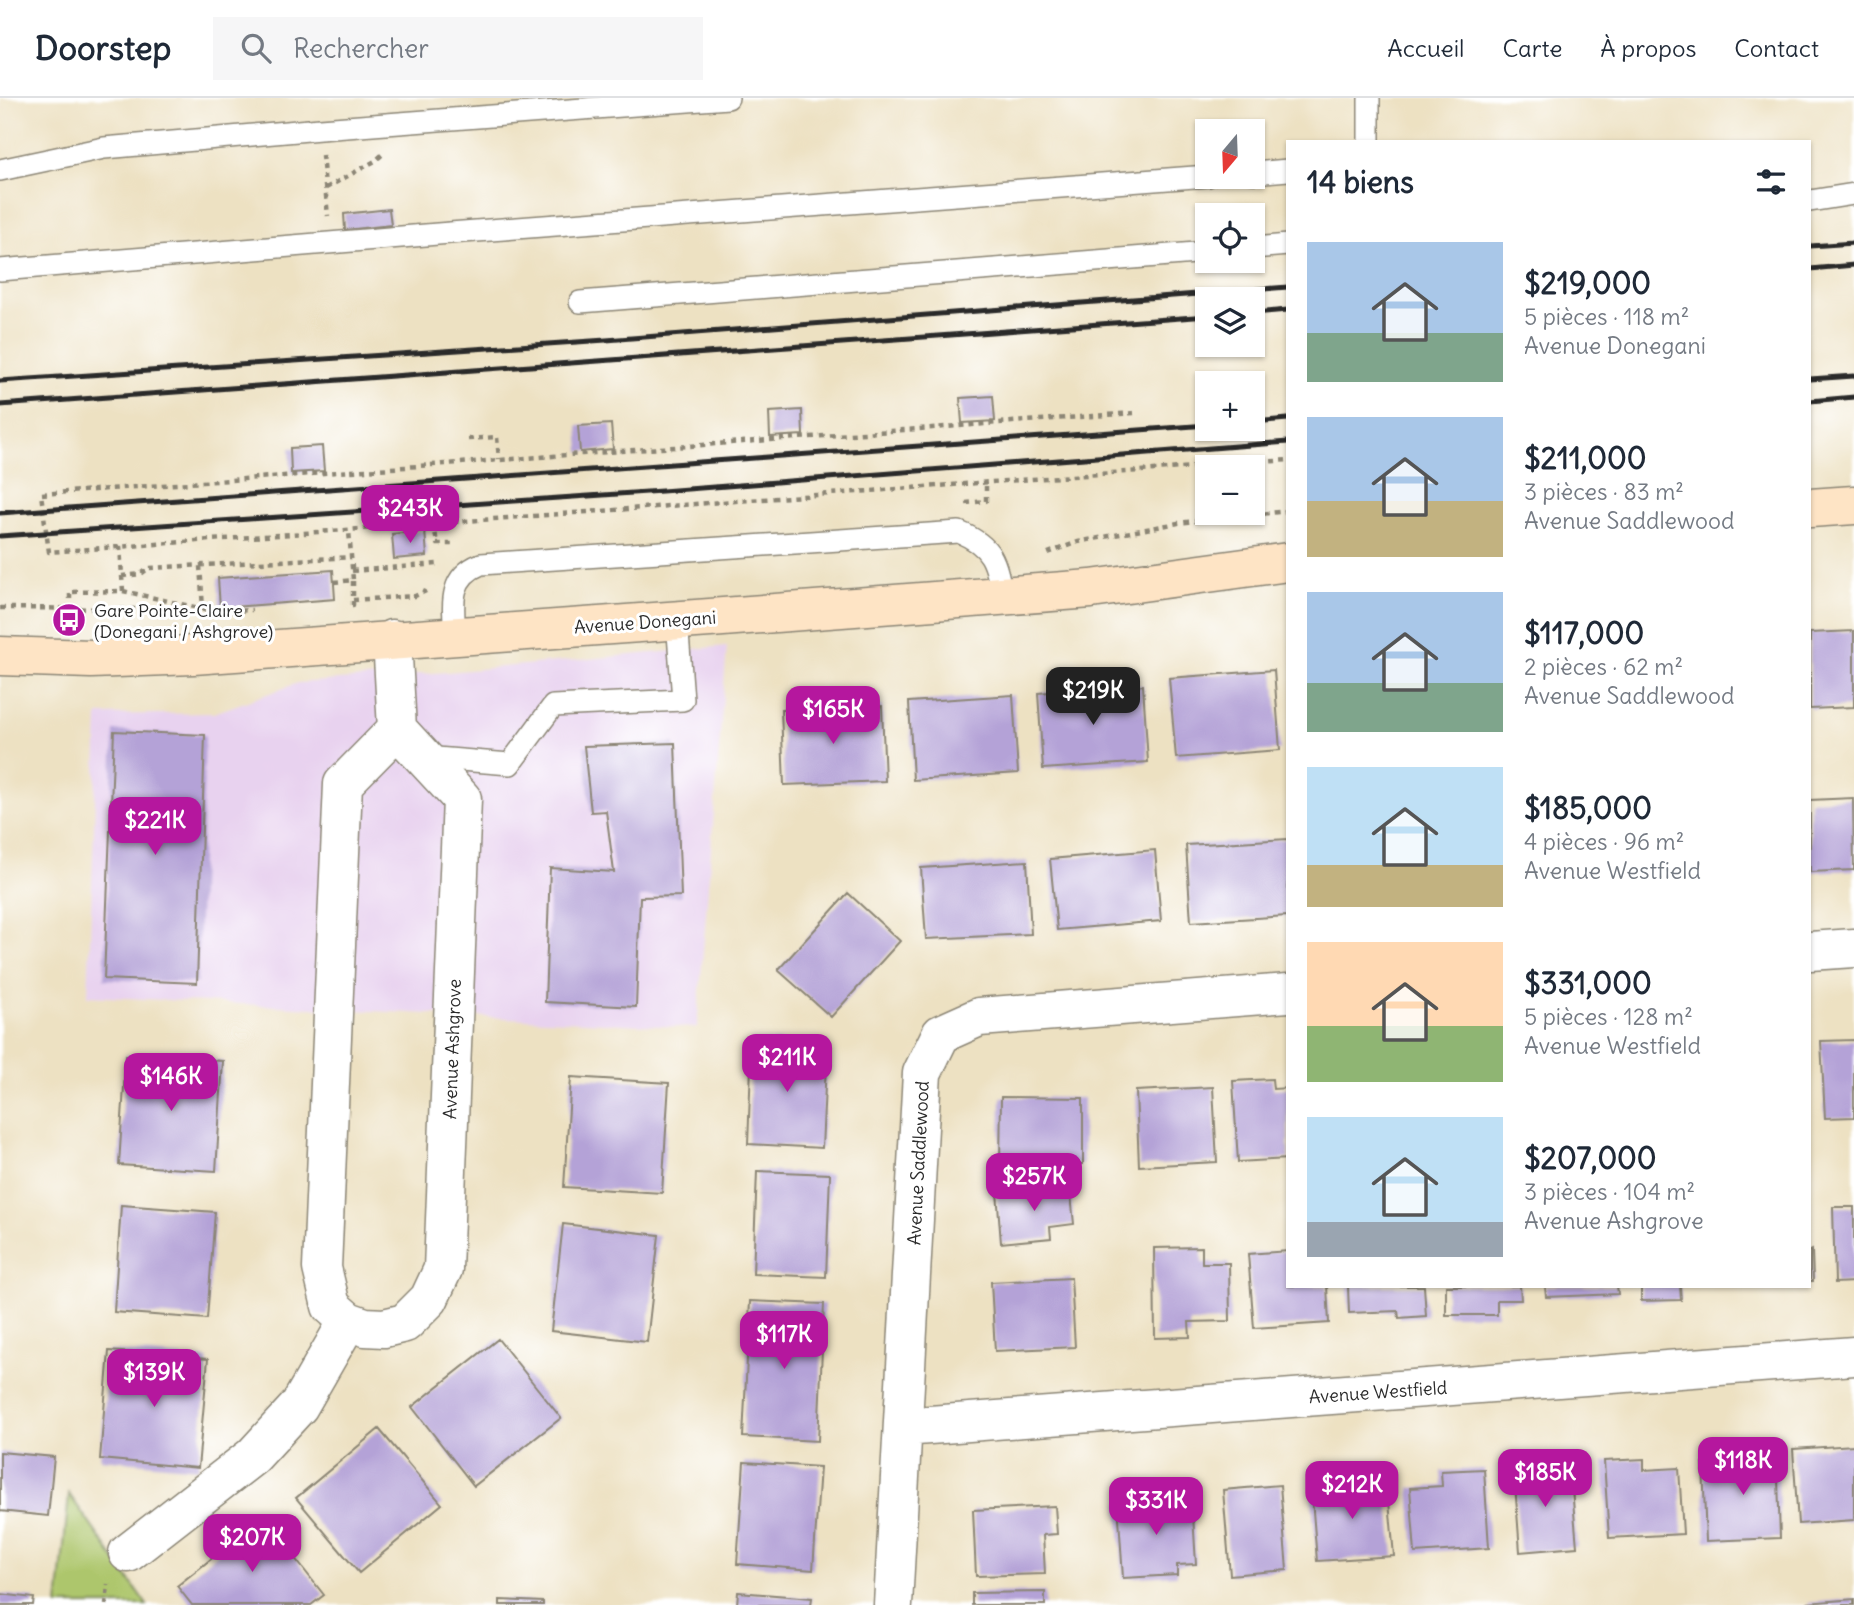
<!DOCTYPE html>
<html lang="fr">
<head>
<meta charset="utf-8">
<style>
  body { margin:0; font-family:Delius,sans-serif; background:#f6f6f7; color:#1f2937; height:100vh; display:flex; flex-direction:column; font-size:26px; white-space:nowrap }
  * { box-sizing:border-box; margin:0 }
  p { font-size:23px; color:#747a83 }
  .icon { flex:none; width:38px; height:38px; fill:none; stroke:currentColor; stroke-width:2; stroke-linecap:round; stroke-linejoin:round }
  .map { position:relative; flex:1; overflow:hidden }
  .sheet { position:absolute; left:1286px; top:42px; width:525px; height:1148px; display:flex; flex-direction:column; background:#fff; border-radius:0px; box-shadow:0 2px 5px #0004 }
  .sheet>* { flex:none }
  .needle { width:46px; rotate:199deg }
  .buttons { position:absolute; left:1195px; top:21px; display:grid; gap:14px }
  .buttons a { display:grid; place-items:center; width:70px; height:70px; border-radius:0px; background:#fff; box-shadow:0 2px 5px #0004; font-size:35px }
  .price { position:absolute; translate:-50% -60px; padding:0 16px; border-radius:14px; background:#b5179e; color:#fff; font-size:23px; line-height:46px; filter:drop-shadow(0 2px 4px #0008) }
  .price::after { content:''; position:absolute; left:50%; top:42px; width:21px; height:16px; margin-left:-10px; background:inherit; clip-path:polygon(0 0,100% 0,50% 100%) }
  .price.current { background:#222; color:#fff }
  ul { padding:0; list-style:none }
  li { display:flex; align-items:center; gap:21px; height:175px; padding:0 21px }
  li span { display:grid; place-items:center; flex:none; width:196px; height:140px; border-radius:0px; color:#555 }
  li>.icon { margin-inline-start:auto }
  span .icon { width:84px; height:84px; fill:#fffc; stroke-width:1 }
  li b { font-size:30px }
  h2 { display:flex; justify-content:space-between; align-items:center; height:84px; padding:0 21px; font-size:30px }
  header { display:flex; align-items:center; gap:42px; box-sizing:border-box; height:98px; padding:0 35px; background:#fff; border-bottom:2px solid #e0e1e3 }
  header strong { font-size:33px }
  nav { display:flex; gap:38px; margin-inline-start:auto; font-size:24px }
  .search { width:490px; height:63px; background:#f6f6f7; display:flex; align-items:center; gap:18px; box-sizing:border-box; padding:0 24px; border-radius:0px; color:#747a83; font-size:26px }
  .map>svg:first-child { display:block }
</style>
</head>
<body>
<header>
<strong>Doorstep</strong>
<div class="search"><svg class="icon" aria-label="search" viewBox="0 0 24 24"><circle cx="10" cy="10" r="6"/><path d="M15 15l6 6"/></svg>Rechercher</div>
<nav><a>Accueil</a><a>Carte</a><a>À propos</a><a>Contact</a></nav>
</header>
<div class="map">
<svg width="1854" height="1507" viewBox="0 0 1854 1507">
  <rect width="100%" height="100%" fill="#fff"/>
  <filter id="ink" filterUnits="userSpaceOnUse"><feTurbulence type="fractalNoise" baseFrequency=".0143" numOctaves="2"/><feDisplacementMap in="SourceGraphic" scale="14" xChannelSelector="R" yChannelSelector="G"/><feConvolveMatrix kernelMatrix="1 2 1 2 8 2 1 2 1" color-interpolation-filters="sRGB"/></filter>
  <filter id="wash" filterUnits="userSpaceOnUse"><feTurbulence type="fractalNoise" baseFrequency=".00686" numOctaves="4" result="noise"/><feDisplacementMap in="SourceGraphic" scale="28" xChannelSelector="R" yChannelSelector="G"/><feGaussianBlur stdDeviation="1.57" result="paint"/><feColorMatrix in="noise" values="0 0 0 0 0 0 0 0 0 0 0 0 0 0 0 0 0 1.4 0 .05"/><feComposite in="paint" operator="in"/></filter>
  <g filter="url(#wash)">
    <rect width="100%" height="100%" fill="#ede1c2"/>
    <path fill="#e8d2ef" d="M727 548 697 930 88 898 98 617 214 615 298 585 449 574Z"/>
    <path fill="#adc66c" stroke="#6c784c" stroke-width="2" d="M69 1396 147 1507H58Z"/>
    <g id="blocks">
      <path fill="#b4a2d7" d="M389 111 391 127 345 132 344 116Z
        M993 298 995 323 962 325 960 300Z
        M802 312 803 337 770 339 769 314Z
        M611 326 613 351 580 354 578 328Z
        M322 348 324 373 291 375 290 350Z
        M425 433 427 458 394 461 392 436Z
        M333 472 335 501 220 510 218 480Z
        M1854 533V609L1810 611V535Z
        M1274 572 1280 652 1176 660 1169 580Z
        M1143 587 1148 664 1043 671 1038 595Z
        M1013 597 1018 675 913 682 909 604Z
        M882 608 885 683 784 687 781 612Z
        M114 633 205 637 197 885 104 881Z
        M675 645 681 798 640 799 636 909 545 904 550 770 614 774 606 713 591 714 584 648Z
        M1853 700 1854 772 1810 774V702Z
        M1288 741V818L1191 824 1186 747Z
        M1155 752 1161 823 1057 832 1050 761Z
        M1027 763 1031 836 926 841 921 770Z
        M848 795 900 843 831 919 778 872Z
        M752 942 827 946 822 1050 748 1046Z
        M1854 942V1019L1825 1020 1821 943Z
        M126 957 223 963 216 1073 119 1067Z
        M571 979 669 985 662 1095 564 1089Z
        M1272 981 1273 991 1288 990V1061L1238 1064 1233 983Z
        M1213 989 1217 1064 1139 1068 1136 993Z
        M1001 999 1083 1000V1066H1000Z
        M757 1073 830 1076 826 1179 753 1176Z
        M1070 1088 1074 1126 1050 1129 1051 1140 1001 1145 997 1094Z
        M121 1107 215 1114 207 1221 114 1214Z
        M1833 1109H1854V1184L1835 1185Z
        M563 1126 659 1137 647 1244 551 1233Z
        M1202 1149V1165H1229L1230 1223 1189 1224 1190 1239 1155 1240 1154 1150Z
        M1812 1152 1813 1183H1810V1153Z
        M1288 1153V1188H1327L1329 1225 1254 1230 1248 1156Z
        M1071 1180 1075 1249 995 1253 991 1184Z
        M1348 1188H1424L1426 1218 1399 1220 1398 1213 1349 1215Z
        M1446 1188H1520L1521 1202H1497V1217H1446Z
        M1545 1188H1617L1618 1196 1546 1199Z
        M1641 1188H1680L1681 1202 1641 1203Z
        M750 1203 824 1206 818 1343 743 1339Z
        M498 1241 561 1320 474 1388 412 1309Z
        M109 1253 208 1261 198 1370 100 1361Z
        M379 1331 442 1406 359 1475 296 1400Z
        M1854 1347V1422L1798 1426 1793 1351Z
        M1777 1351 1780 1440 1706 1443 1703 1366 1735 1365 1734 1353Z
        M0 1354 54 1359 48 1418 0 1413Z
        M1644 1361V1372L1679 1370 1683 1436 1609 1440 1604 1363Z
        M744 1364 820 1369 813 1472 737 1466Z
        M1570 1367 1577 1449 1520 1454 1514 1372Z
        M1484 1371 1489 1450 1415 1455 1410 1390 1442 1388 1441 1373Z
        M1387 1382 1394 1458 1317 1463 1311 1388Z
        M1280 1387 1287 1472 1230 1477 1223 1392Z
        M1192 1401 1196 1466 1177 1467V1477L1123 1480 1118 1405Z
        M1055 1408 1057 1436 1043 1437 1045 1476 976 1478 973 1412Z
        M263 1420 324 1497 311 1507H192L177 1488Z
        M738 1494 812 1500 811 1507H737Z
        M1045 1494V1507H972V1495Z
        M0 1496 34 1500 33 1507H0Z
        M1854 1501V1507H1808V1505Z
        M500 1502 543 1504V1507H500Z"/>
    </g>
  </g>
  <g filter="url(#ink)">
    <use href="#blocks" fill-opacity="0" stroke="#8c8676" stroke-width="2"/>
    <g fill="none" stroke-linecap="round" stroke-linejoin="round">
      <g stroke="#8c8676" stroke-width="24">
        <path id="lane" d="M1369 44V0
          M0 72 104 50 320 31 728 0
          M1253 75 1288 72
          M1810 103 1854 96
          M1253 150 1288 147
          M0 172 450 135 1208 78
          M580 204 1208 154
          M455 536C453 507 448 479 481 466L959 434C993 448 996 464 1002 498
          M424 659 510 666 553 608 683 602 677 522"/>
      </g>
      <g stroke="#8c8676" stroke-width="41">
        <path id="street" d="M392 541 397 631
          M397 631 462 701 443 1171 429 1201 405 1225 384 1230 365 1229 348 1223 331 1208 322 1170 343 686Z
          M1810 853 1854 850
          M903 1329 1854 1258
          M128 1455 253 1358 299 1308 348 1223
          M893 1507 922 975 941 936 979 919 1288 895"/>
      </g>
      <g stroke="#8c8676" stroke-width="41">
        <path id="secondary" d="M1810 410 1854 407
          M0 558 91 561 193 557 710 520 1091 491 1288 464"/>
      </g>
      <path stroke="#8c8676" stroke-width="4.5" stroke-dasharray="5 5" stroke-linecap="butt" d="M322 57 328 118
        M326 90 375 63 384 55
        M1134 315 41 396 49 454 1288 362
        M468 341 497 339 499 361
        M966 405 986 403V385
        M434 426 437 446H454
        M120 448 123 493
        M1048 455 1078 444 1178 425 1288 413
        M200 468 203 510
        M352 473 438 466
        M122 478 141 476 149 470 352 459
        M334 484 353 482 349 433
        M70 501V494L123 493 217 514 252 512
        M353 502 415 498 426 493
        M352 507H353V482
        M0 510 134 511 181 518
        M106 1507 108 1486"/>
      <use href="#lane" stroke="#fff" stroke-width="21"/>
      <use href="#street" stroke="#fff" stroke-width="38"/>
      <use href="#secondary" stroke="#fee4c5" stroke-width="38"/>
      <path stroke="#2b2b2b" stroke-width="5" d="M1810 148 1854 145
        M1810 171 1854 167
        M1253 215 1288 212
        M1810 281 1854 278
        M0 283 606 242 1288 189
        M1810 303 1854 299
        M0 307 1208 218
        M1253 324 1288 321
        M0 415 1208 327
        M0 438 662 393 1288 344"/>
    </g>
  </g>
  <defs>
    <g id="bus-disc" transform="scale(1.75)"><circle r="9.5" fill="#b5179e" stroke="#fff"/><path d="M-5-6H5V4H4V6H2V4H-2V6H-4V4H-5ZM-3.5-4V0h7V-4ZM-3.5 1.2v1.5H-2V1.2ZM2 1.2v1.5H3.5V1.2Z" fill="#fff"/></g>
  </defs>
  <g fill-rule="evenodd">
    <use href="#bus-disc" x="69" y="522"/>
  </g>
  <g text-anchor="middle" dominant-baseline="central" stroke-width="6" stroke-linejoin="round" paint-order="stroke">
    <g font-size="18" fill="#2b2b2b" stroke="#fff" text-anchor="start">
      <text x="94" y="512">Gare Pointe-Claire<tspan x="94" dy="21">(Donegani / Ashgrove)</tspan></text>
    </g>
    <g font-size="18" fill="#2b2b2b" stroke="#fff">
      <text transform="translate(645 524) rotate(-4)">Avenue Donegani</text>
      <text transform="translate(452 951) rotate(-88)">Avenue Ashgrove</text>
      <text transform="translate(918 1065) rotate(-87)">Avenue Saddlewood</text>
      <text transform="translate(1378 1294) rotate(-4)">Avenue Westfield</text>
    </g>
  </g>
</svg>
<div class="buttons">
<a><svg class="needle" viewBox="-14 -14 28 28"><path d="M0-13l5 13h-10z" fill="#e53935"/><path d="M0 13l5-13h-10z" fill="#747a83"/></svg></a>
<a><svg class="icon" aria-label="locate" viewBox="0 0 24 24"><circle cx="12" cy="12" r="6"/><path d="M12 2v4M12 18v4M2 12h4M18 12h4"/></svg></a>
<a><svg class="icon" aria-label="layers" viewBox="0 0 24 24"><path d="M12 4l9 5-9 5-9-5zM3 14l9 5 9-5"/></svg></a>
<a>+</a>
<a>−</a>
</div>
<b class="price" style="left:410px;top:447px">$243K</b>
<b class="price current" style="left:1093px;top:629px">$219K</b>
<b class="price" style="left:833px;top:648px">$165K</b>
<b class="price" style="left:155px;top:759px">$221K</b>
<b class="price" style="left:787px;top:996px">$211K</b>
<b class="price" style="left:171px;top:1015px">$146K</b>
<b class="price" style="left:1034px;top:1115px">$257K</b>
<b class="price" style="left:784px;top:1273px">$117K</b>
<b class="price" style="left:154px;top:1311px">$139K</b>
<b class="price" style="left:1743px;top:1399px">$118K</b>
<b class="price" style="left:1545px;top:1411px">$185K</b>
<b class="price" style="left:1352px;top:1423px">$212K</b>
<b class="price" style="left:1156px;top:1439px">$331K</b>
<b class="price" style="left:252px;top:1476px">$207K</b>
<section class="sheet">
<h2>14 biens<svg class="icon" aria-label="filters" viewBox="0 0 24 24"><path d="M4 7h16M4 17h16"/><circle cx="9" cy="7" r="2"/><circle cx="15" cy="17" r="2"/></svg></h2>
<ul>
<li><span style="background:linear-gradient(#a9c7e8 65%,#7fa58c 0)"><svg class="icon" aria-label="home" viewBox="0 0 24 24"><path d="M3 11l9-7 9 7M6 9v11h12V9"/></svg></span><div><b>$219,000</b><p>5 pièces · 118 m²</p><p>Avenue Donegani</p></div></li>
<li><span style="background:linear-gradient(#a9c7e8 60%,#c2b280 0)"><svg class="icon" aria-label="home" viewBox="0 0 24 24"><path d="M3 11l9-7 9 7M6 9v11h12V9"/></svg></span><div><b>$211,000</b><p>3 pièces · 83 m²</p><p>Avenue Saddlewood</p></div></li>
<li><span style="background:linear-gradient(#a9c7e8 65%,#7fa58c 0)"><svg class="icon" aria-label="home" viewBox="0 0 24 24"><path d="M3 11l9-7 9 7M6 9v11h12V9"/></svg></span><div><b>$117,000</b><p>2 pièces · 62 m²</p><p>Avenue Saddlewood</p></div></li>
<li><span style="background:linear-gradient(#bfe0f5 70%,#c2b280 0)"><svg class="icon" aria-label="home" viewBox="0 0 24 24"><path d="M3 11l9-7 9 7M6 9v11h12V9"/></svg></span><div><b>$185,000</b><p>4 pièces · 96 m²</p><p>Avenue Westfield</p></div></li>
<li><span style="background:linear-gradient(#ffd9b3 60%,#8fb573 0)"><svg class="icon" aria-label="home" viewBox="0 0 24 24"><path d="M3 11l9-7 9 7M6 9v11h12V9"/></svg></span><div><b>$331,000</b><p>5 pièces · 128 m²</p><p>Avenue Westfield</p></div></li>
<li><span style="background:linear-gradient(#bfe0f5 75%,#9aa5b1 0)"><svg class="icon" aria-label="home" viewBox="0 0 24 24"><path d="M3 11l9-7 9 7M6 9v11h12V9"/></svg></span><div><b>$207,000</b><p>3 pièces · 104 m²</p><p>Avenue Ashgrove</p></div></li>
</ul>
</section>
</div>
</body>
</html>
